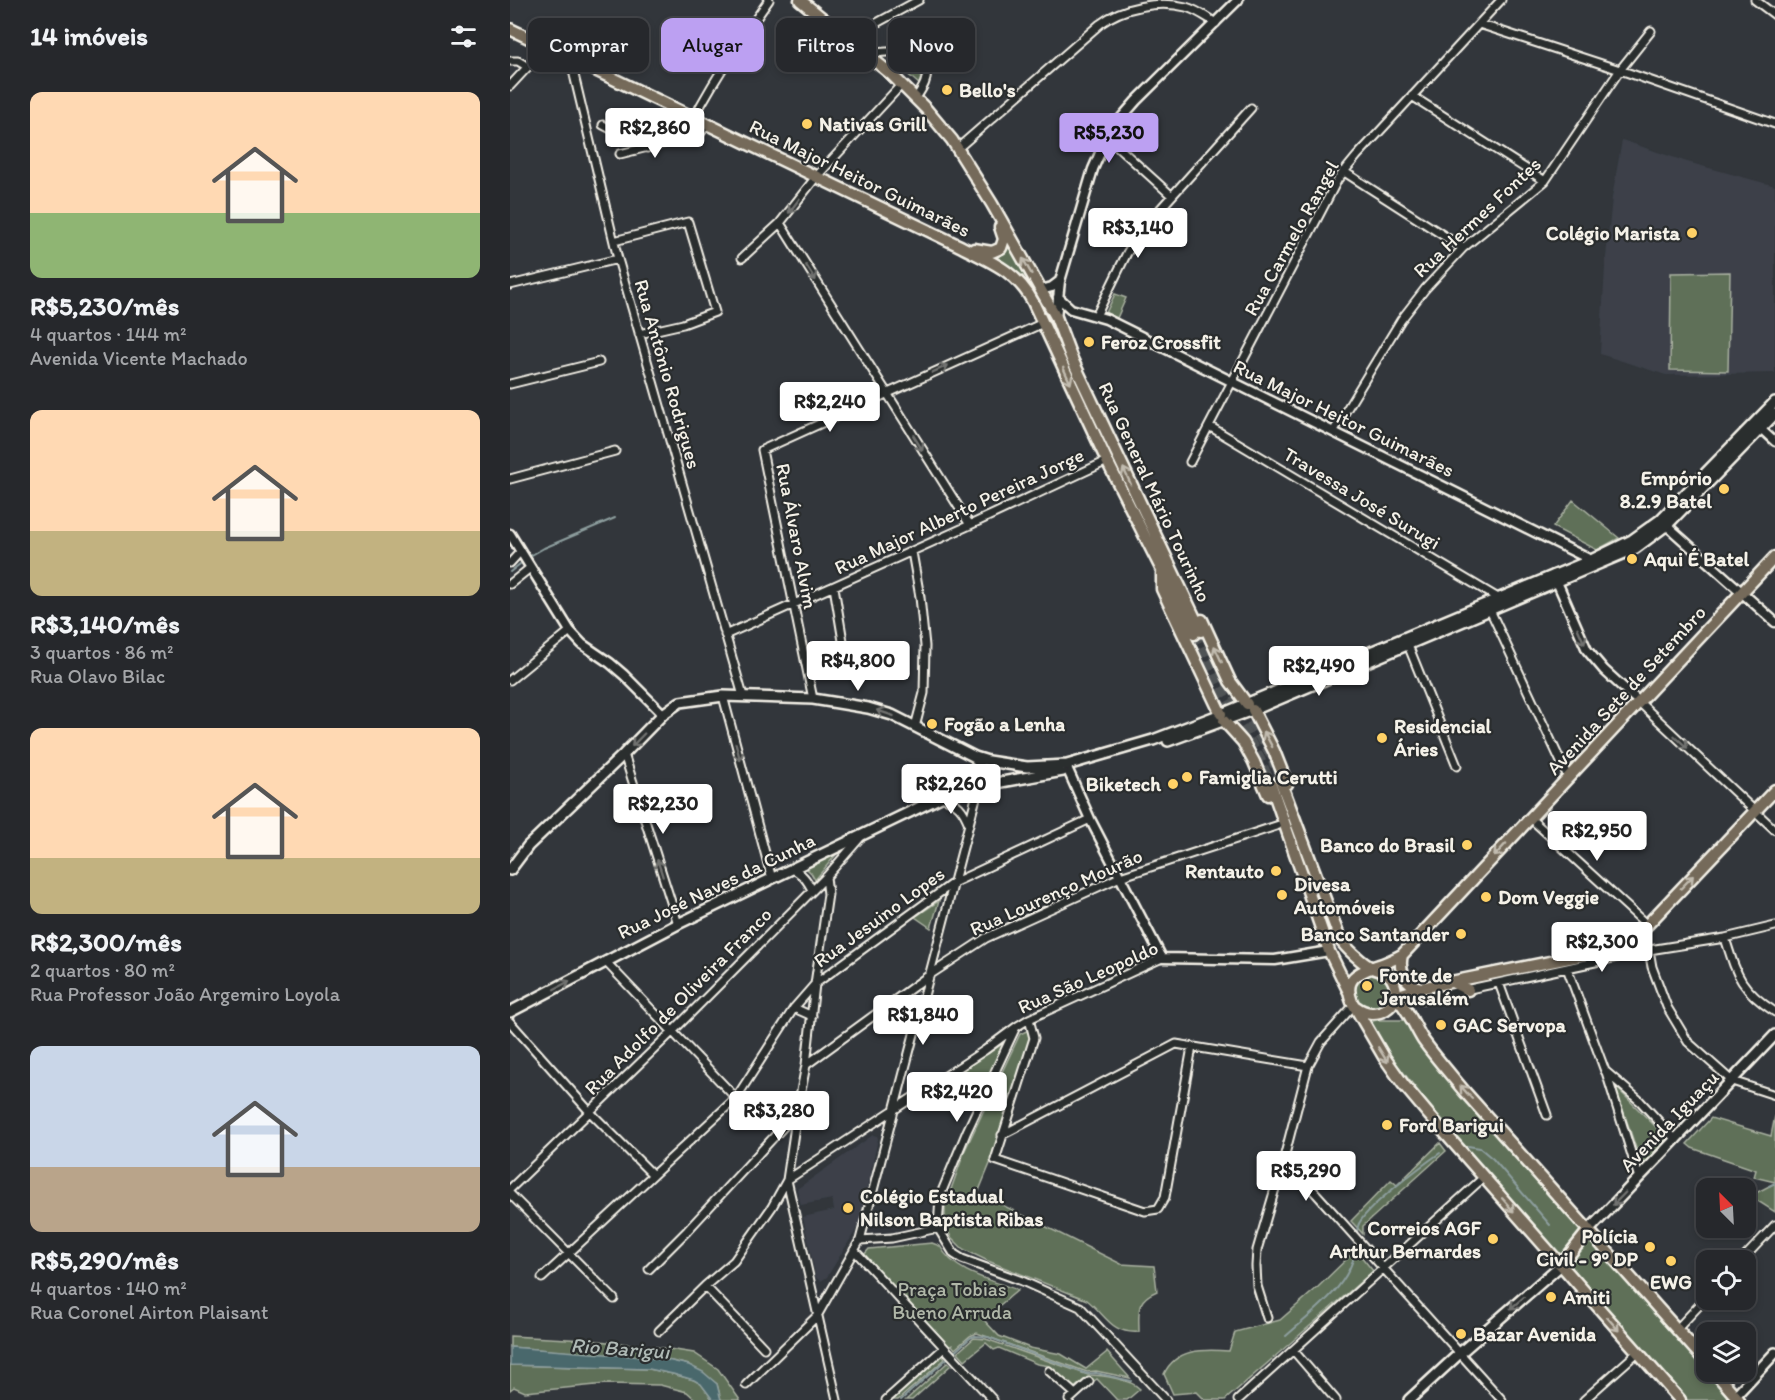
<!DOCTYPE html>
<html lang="pt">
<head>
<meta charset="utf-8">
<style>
  body { margin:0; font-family:Itim,sans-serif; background:#323438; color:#f1f3f6; height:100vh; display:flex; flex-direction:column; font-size:22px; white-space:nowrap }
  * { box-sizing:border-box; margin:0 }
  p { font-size:20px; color:#a4a6a9 }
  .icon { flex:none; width:33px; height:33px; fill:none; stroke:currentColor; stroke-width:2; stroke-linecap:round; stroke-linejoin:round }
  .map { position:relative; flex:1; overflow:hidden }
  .panel { display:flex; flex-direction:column; background:#26282c; width:510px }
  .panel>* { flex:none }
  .hud { position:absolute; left:18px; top:18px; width:570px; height:54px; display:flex; gap:12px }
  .needle { width:39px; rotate:336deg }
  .controls { position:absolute; left:1186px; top:1178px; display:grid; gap:12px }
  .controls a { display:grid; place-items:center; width:60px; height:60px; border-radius:12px; background:#26282c; box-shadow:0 3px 9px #0003,0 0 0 2px #424448; font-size:30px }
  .price { position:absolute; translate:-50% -51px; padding:0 14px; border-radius:6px; background:#fff; color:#222; font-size:20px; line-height:39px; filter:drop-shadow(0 2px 3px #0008) }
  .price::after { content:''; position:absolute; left:50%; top:36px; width:18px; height:14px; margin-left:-9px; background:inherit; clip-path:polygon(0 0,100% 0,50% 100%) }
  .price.active { background:#bca0f2; color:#111 }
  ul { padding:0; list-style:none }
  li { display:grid; align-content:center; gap:12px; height:318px; padding:0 30px }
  li span { display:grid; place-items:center; height:186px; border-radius:12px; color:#555 }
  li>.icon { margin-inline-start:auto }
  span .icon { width:108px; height:108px; fill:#fffc; stroke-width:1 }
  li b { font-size:26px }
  h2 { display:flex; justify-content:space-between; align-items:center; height:72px; padding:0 30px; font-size:26px }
  .chip { padding:0 21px; border-radius:12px; background:#26282c; box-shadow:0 3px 9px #0003,0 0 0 2px #424448; font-size:21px; line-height:54px }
  .chip.active { background:#bca0f2; color:#111 }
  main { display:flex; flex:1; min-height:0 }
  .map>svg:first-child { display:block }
</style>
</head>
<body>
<main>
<section class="panel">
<h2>14 imóveis<svg class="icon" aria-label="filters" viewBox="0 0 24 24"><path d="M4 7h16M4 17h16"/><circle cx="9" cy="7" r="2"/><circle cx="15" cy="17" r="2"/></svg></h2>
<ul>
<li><span style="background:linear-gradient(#ffd9b3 65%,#8fb573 0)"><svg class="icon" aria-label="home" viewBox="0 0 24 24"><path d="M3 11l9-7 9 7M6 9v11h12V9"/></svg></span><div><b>R$5,230/mês</b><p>4 quartos · 144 m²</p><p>Avenida Vicente Machado</p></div></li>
<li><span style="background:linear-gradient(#ffd9b3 65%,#c2b280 0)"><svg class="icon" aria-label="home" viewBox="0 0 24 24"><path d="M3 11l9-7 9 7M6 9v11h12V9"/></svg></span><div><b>R$3,140/mês</b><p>3 quartos · 86 m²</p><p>Rua Olavo Bilac</p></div></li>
<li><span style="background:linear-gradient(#ffd9b3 70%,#c2b280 0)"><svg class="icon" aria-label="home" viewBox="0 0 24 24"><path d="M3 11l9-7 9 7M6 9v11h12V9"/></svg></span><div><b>R$2,300/mês</b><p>2 quartos · 80 m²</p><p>Rua Professor João Argemiro Loyola</p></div></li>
<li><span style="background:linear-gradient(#c9d6e8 65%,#b9a48a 0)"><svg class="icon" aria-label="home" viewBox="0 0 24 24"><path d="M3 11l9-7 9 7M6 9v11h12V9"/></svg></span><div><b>R$5,290/mês</b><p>4 quartos · 140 m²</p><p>Rua Coronel Airton Plaisant</p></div></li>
</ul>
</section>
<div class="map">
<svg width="1265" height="1400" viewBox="0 0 1265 1400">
  <rect width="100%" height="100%" fill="#32363b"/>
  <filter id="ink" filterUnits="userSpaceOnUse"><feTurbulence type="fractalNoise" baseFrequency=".0167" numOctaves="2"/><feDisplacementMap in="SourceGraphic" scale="12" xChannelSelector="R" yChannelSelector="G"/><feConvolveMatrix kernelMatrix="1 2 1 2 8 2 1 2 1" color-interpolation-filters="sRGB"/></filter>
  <g filter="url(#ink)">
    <path fill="#3c414a" d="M1112 140 1177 162 1265 186V373L1156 375 1090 354 1095 267 1102 198Z
      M363 1135 367 1136 368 1139 349 1225 317 1277 311 1281 306 1278 293 1217 324 1210 322 1199 291 1205 287 1189Z"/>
    <path fill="#5e7059" stroke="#a9b0a0" stroke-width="1.5" d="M385 57C403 56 417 63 409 84L380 59Z
      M500 240 520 280 481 258 493 253Z
      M1220 272 1218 371 1160 370 1161 273Z
      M605 294 616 298 607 318 596 313Z
      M1063 500 1109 538 1087 550 1043 527Z
      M329 851 305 880 301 873 293 865Z
      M429 901 421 928 405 917Z
      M845 991a17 17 0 1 1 34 0a17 17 0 1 1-34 0Z
      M867 1020H894L897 1022 909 1042 1197 1368V1371H1200L1225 1400H1173L927 1115 882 1058 862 1023 863 1021Z
      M521 1029V1036L482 1159 468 1193 611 1264 644 1266 647 1291C625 1300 629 1312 629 1332 601 1334 597 1316 577 1300L478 1261 453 1249 441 1237 435 1225V1206L455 1150 510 1034Z
      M497 1041 473 1091 442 1076Z
      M1105 1086 1157 1138 1132 1166Z
      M1265 1116V1182L1244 1177 1246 1170 1182 1148 1177 1144 1201 1118 1261 1136Z
      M930 1143 936 1151 853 1226V1234L841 1221 881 1180 887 1185Z
      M1265 1183V1212L1240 1196Z
      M422 1243 430 1246C444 1273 481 1280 508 1290L473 1319 489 1336 520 1348 551 1354 576 1369 597 1352 620 1378 586 1371 577 1372 467 1333 460 1336 445 1349 442 1345 439 1347 353 1256 359 1249Z
      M846 1250 863 1271 715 1400H695L687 1392 663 1394 654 1374C666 1348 694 1349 719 1351L725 1332 770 1320 808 1287Z
      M0 1336 77 1340 140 1346 184 1353 208 1369 230 1400H211L207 1384 179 1365 157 1360 0 1347Z
      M464 1338 476 1339 578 1375C591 1375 621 1379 630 1389L617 1400H607L587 1379 584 1381 575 1379 563 1389 540 1366 527 1364 489 1348 484 1350 476 1343 455 1360 448 1352Z
      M432 1355 435 1359 388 1400H381Z
      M438 1362 441 1365 402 1400H396Z
      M0 1365 139 1369 163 1374 184 1380 191 1384 203 1400H186L177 1392 150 1385 96 1384 15 1392 4 1387 0 1390Z"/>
    <path fill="#49676c" stroke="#8d9e9e" stroke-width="1.5" d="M0 1347 122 1356 157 1360 179 1365 193 1372 207 1384 211 1400H203L191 1384 184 1380 163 1374 139 1369 0 1365Z"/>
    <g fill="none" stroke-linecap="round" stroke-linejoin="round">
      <path stroke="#8d9e9e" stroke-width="2" d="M20 556 34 548 105 518
        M0 572 10 564
        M958 1146 970 1148 983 1159 1040 1225
        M1259 1186 1265 1183
        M847 1235C847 1232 847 1229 848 1226 853 1209 914 1164 930 1153
        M776 1336C806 1309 844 1284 847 1241
        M391 1400 460 1338 465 1336 478 1337 577 1374 586 1373 621 1381"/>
      <path stroke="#4f5255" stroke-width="10" stroke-dasharray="10 5" stroke-linecap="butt" d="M684 634 709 686 750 759 761 785
        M717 683 760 754 765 766"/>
      <g stroke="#f4f1e8" stroke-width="11">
        <path id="minor" d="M1245 0 1265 15
          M969 24 1110 70 1265 124
          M339 38 409 0
          M357 53C374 53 410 45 416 68 419 79 412 89 406 98
          M60 58 108 259 233 696
          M0 61H8L18 67
          M0 86 37 46
          M902 96 1035 181
          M93 125 137 148
          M597 137 662 196
          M174 138C197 89 228 44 259 0
          M448 148 590 24C612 7 649 0 676 7 687 10 696 17 706 23
          M110 154 174 138C186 139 191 134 197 124
          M833 171 953 248
          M270 223 460 525
          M104 241 178 222 205 312 173 324 129 334
          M232 258 270 223 306 177 392 84
          M0 285 108 259
          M586 316 617 253 634 227 741 108
          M0 384 89 362
          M699 426 988 598
          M1251 429 1265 442
          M823 432 891 320 915 289 953 248 1035 181 1110 70 1141 31
          M680 462 828 179 847 156 991 0
          M0 479 105 451
          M402 552 410 597 415 646 414 693 405 727
          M0 563 10 552
          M0 584 20 568
          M324 587 334 647
          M980 610 1058 777
          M215 635 460 525 597 461
          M898 645 947 766
          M0 680 60 631
          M213 696 262 879
          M303 699 252 450 533 323
          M1129 702 1265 830
          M114 754 168 924
          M431 797C448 802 453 809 459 824
          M1020 818 1137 925
          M282 869C292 873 297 880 302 890
          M316 877 318 894 305 984 296 1065 287 1112 277 1180 327 1400
          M1215 938C1227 976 1230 989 1265 1012
          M1139 950 1142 967 1157 1007 1178 1042 1222 1081 1265 1095
          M95 961 226 1098
          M1057 968 1095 1071 1130 1101 1166 1140
          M989 983 1037 1115
          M913 999 1085 962 1139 950 1215 938 1265 926
          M284 1008 302 1016
          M519 1019 524 1038 485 1160 635 1211 648 1209 655 1197 682 1047
          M0 1022 80 1112 142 1174
          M505 1029 457 1131 430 1196 428 1228 444 1254 452 1259 512 1281 570 1307 656 1400
          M296 1065 418 976 476 938 610 877 769 825
          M1096 1072 1129 1178
          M492 1135 666 1044 798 1066
          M774 1158 992 1400
          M0 1189 162 1032 316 877 350 838
          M0 1194 104 1299
          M350 1240 382 1238 428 1228
          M344 1250 483 1400
          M1232 1260 1265 1225
          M139 1269 177 1231 287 1112
          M32 1278 226 1098 284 1008 305 984 443 883 580 819
          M195 1286 254 1348
          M757 1318 747 1286 746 1266 747 1250 774 1158 798 1066 811 1042 844 1005
          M1167 1329 1197 1297
          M149 1331 195 1286 224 1261 262 1207 277 1180 475 1050 506 1027 519 1019 652 958
          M783 1350 826 1400
          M539 1371 565 1394
          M236 1385 307 1316 350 1240 469 786
          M376 1400 434 1348
          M559 1400 579 1382
          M728 1400 974 1177
          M1074 1400 1128 1352"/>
      </g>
      <g stroke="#f4f1e8" stroke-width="13">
        <path id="tertiary" d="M531 290 542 287 550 281
          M548 297 561 309 596 319 1085 562
          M546 317 550 281 583 169 597 137 606 124 626 101 728 0
          M1153 522 1265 622
          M0 534 60 631 72 644 100 663 114 675 153 714
          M1044 575 1077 650 1094 670 1129 702
          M557 765 558 770 580 819 652 958 765 960 819 951"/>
      </g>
      <g stroke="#f4f1e8" stroke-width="14">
        <path id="secondary" d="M658 741 748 708 1126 548 1157 525 1265 414
          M465 757 470 767 469 786
          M0 870 18 846 114 754 153 714 170 702 213 696 303 699 328 703 358 708 382 715 465 757 478 761 517 767 557 765 643 740 719 711 1081 560 1122 540 1150 520 1265 402
          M0 1012 168 924 431 797 469 786 553 771
          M1079 1230 1265 1035
          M1225 1396 1265 1353
          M899 1400 950 1353 1051 1265"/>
      </g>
      <g stroke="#f4f1e8" stroke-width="15">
        <path id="primary" d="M290 0 381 74 416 109 442 140 482 204 546 317 561 357 691 631
          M0 29 448 245C479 261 506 270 523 302L597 461 684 634
          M464 249 482 252 491 248 494 239 490 227
          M652 573V589L711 714
          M692 620 720 681 737 704
          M743 710 764 751 777 784
          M714 721 733 742 744 762 758 795
          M770 780 830 939C835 947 853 964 862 968 871 972 880 971 884 983 893 1007 865 1022 846 1007
          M761 785 819 951 839 992
          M892 955C888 971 895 984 911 988
          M944 983 958 990
          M885 996C899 1010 903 1024 913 1040 926 1058 941 1075 955 1092L1197 1363
          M885 996 911 988 1094 951C1113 945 1123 939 1137 925L1265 790
          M1051 1265 1079 1230
          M1204 1371 1229 1400
          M1170 1400 919 1115 893 1084 874 1057 842 1002C832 977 850 972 869 965 877 963 884 959 892 955L1265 557"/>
      </g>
      <use href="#minor" stroke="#2a2d2e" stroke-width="7"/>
      <use href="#tertiary" stroke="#2a2d2e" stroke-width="8"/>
      <use href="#secondary" stroke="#2a2d2e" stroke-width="9"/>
      <use href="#primary" stroke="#746a5a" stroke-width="10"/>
    </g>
    <defs><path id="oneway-shaft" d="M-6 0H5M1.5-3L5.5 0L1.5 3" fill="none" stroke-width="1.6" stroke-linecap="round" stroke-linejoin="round" transform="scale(1.5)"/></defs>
    <g stroke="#71726f">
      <use href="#oneway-shaft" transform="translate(284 206) rotate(127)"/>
      <use href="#oneway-shaft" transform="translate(301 273) rotate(58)"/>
      <use href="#oneway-shaft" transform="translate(430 369) rotate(-24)"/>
      <use href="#oneway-shaft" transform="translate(408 443) rotate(58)"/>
      <use href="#oneway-shaft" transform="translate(1071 636) rotate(66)"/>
      <use href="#oneway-shaft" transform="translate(375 713) rotate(-161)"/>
      <use href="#oneway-shaft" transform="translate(128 740) rotate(134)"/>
      <use href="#oneway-shaft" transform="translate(1171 742) rotate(43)"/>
      <use href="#oneway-shaft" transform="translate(228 752) rotate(75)"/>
      <use href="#oneway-shaft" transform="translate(150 868) rotate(-108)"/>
      <use href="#oneway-shaft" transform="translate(52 985) rotate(-28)"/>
      <use href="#oneway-shaft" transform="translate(1109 1199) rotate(134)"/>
      <use href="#oneway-shaft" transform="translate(1007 1303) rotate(139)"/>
    </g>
    <g stroke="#c1bbaf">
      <use href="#oneway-shaft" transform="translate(517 266) rotate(-120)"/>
      <use href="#oneway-shaft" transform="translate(557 376) rotate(65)"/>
      <use href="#oneway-shaft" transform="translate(617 476) rotate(-115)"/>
      <use href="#oneway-shaft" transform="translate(708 654) rotate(-115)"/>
      <use href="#oneway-shaft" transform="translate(758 739) rotate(-118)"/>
      <use href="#oneway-shaft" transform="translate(990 850) rotate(133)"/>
      <use href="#oneway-shaft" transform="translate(1177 882) rotate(-46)"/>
      <use href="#oneway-shaft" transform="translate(873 1055) rotate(58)"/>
      <use href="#oneway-shaft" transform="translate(956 1092) rotate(-131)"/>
      <use href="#oneway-shaft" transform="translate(998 1205) rotate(49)"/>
      <use href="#oneway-shaft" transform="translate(1103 1324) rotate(49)"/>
    </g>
  </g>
  <g fill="#ffd166" stroke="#2a2d2e" stroke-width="2">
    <circle cx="437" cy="90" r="6"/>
    <circle cx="297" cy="124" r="6"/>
    <circle cx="1182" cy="233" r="6"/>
    <circle cx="579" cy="342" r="6"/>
    <circle cx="1214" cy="489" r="6"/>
    <circle cx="1122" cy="559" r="6"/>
    <circle cx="422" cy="724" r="6"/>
    <circle cx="872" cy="738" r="6"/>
    <circle cx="677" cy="777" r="6"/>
    <circle cx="663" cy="784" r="6"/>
    <circle cx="957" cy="845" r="6"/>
    <circle cx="766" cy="871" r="6"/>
    <circle cx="772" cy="895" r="6"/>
    <circle cx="976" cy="897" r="6"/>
    <circle cx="951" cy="934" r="6"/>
    <circle cx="857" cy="986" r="6"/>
    <circle cx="931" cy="1025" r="6"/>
    <circle cx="877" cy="1125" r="6"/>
    <circle cx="338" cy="1208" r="6"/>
    <circle cx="983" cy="1239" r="6"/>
    <circle cx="1140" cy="1247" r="6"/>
    <circle cx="1161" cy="1261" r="6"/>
    <circle cx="1041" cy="1297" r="6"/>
    <circle cx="951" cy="1334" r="6"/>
  </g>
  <g text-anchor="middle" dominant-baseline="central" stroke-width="4.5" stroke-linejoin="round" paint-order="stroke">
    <g font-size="20" font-weight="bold" fill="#f4f1e8" stroke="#2a2d2e" text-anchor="start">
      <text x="449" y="90">Bello's</text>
      <text x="309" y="124">Nativas Grill</text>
      <text x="1170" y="233" text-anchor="end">Colégio Marista</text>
      <text x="591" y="342">Feroz Crossfit</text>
      <text x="1202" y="478" text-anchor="end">Empório<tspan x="1202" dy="23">8.2.9 Batel</tspan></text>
      <text x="1134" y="559">Aqui É Batel</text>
      <text x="434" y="724">Fogão a Lenha</text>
      <text x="884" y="726">Residencial<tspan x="884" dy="23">Áries</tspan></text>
      <text x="689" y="777">Famiglia Cerutti</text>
      <text x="651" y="784" text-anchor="end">Biketech</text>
      <text x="945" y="845" text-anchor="end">Banco do Brasil</text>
      <text x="754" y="871" text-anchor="end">Rentauto</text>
      <text x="784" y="884">Divesa<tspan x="784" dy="23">Automóveis</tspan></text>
      <text x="988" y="897">Dom Veggie</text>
      <text x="939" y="934" text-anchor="end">Banco Santander</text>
      <text x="869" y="975">Fonte de<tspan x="869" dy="23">Jerusalém</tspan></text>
      <text x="943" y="1025">GAC Servopa</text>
      <text x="889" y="1125">Ford Barigui</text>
      <text x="350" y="1196">Colégio Estadual<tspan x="350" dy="23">Nilson Baptista Ribas</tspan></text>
      <text x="971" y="1228" text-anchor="end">Correios AGF<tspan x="971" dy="23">Arthur Bernardes</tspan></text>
      <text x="1128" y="1236" text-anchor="end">Polícia<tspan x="1128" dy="23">Civil - 9º DP</tspan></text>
      <text x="1161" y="1282" text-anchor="middle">EWG</text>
      <text x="1053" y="1297">Amiti</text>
      <text x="963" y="1334">Bazar Avenida</text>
    </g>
    <g font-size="20" fill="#f4f1e8" stroke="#2a2d2e">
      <text transform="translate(350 178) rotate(26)">Rua Major Heitor Guimarães</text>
      <text transform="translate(967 217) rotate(-43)">Rua Hermes Fontes</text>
      <text transform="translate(781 238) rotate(-61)">Rua Carmelo Rangel</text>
      <text transform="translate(158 374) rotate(74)">Rua Antônio Rodrigues</text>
      <text transform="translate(834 418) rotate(26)">Rua Major Heitor Guimarães</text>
      <text transform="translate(645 492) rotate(65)">Rua General Mário Tourinho</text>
      <text transform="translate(852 498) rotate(31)">Travessa José Surugi</text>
      <text transform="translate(449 511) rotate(-25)">Rua Major Alberto Pereira Jorge</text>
      <text transform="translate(287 536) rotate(79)">Rua Álvaro Alvim</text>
      <text transform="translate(1116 690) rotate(-47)">Avenida Sete de Setembro</text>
      <text transform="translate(206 886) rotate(-26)">Rua José Naves da Cunha</text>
      <text transform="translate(546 892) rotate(-24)">Rua Lourenço Mourão</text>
      <text transform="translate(369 917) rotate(-36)">Rua Jesuino Lopes</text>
      <text transform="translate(578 977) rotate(-24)">Rua São Leopoldo</text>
      <text transform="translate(168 1001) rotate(-45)">Rua Adolfo de Oliveira Franco</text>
      <text transform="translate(1159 1121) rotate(-46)">Avenida Iguaçu</text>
    </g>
    <g font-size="20" fill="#b0b7a8" stroke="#2a2d2e">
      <text x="442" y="1289">Praça Tobias<tspan x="442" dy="23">Bueno Arruda</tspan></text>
    </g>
    <g font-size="21" font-style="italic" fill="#b0bab6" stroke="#2a2d2e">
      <text transform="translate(110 1348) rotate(4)">Rio Barigui</text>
    </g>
  </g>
</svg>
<div class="controls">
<a><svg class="needle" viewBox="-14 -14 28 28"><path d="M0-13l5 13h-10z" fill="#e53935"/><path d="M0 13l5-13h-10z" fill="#a4a6a9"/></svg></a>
<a><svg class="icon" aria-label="locate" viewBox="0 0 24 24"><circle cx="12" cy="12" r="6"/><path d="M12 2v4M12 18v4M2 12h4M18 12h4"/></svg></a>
<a><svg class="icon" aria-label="layers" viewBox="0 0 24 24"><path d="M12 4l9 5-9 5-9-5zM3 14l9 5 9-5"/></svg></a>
</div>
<b class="price" style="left:145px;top:159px">R$2,860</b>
<b class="price active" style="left:599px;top:164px">R$5,230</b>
<b class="price" style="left:628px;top:259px">R$3,140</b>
<b class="price" style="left:320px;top:433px">R$2,240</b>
<b class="price" style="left:348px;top:692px">R$4,800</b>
<b class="price" style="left:809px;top:697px">R$2,490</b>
<b class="price" style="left:441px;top:815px">R$2,260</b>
<b class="price" style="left:153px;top:835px">R$2,230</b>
<b class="price" style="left:1087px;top:862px">R$2,950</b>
<b class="price" style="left:1092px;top:973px">R$2,300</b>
<b class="price" style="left:413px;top:1046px">R$1,840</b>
<b class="price" style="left:447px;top:1123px">R$2,420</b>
<b class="price" style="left:269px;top:1142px">R$3,280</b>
<b class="price" style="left:796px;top:1202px">R$5,290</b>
<div class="hud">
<a class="chip">Comprar</a>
<a class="chip active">Alugar</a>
<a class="chip">Filtros</a>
<a class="chip">Novo</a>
</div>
</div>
</main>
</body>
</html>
